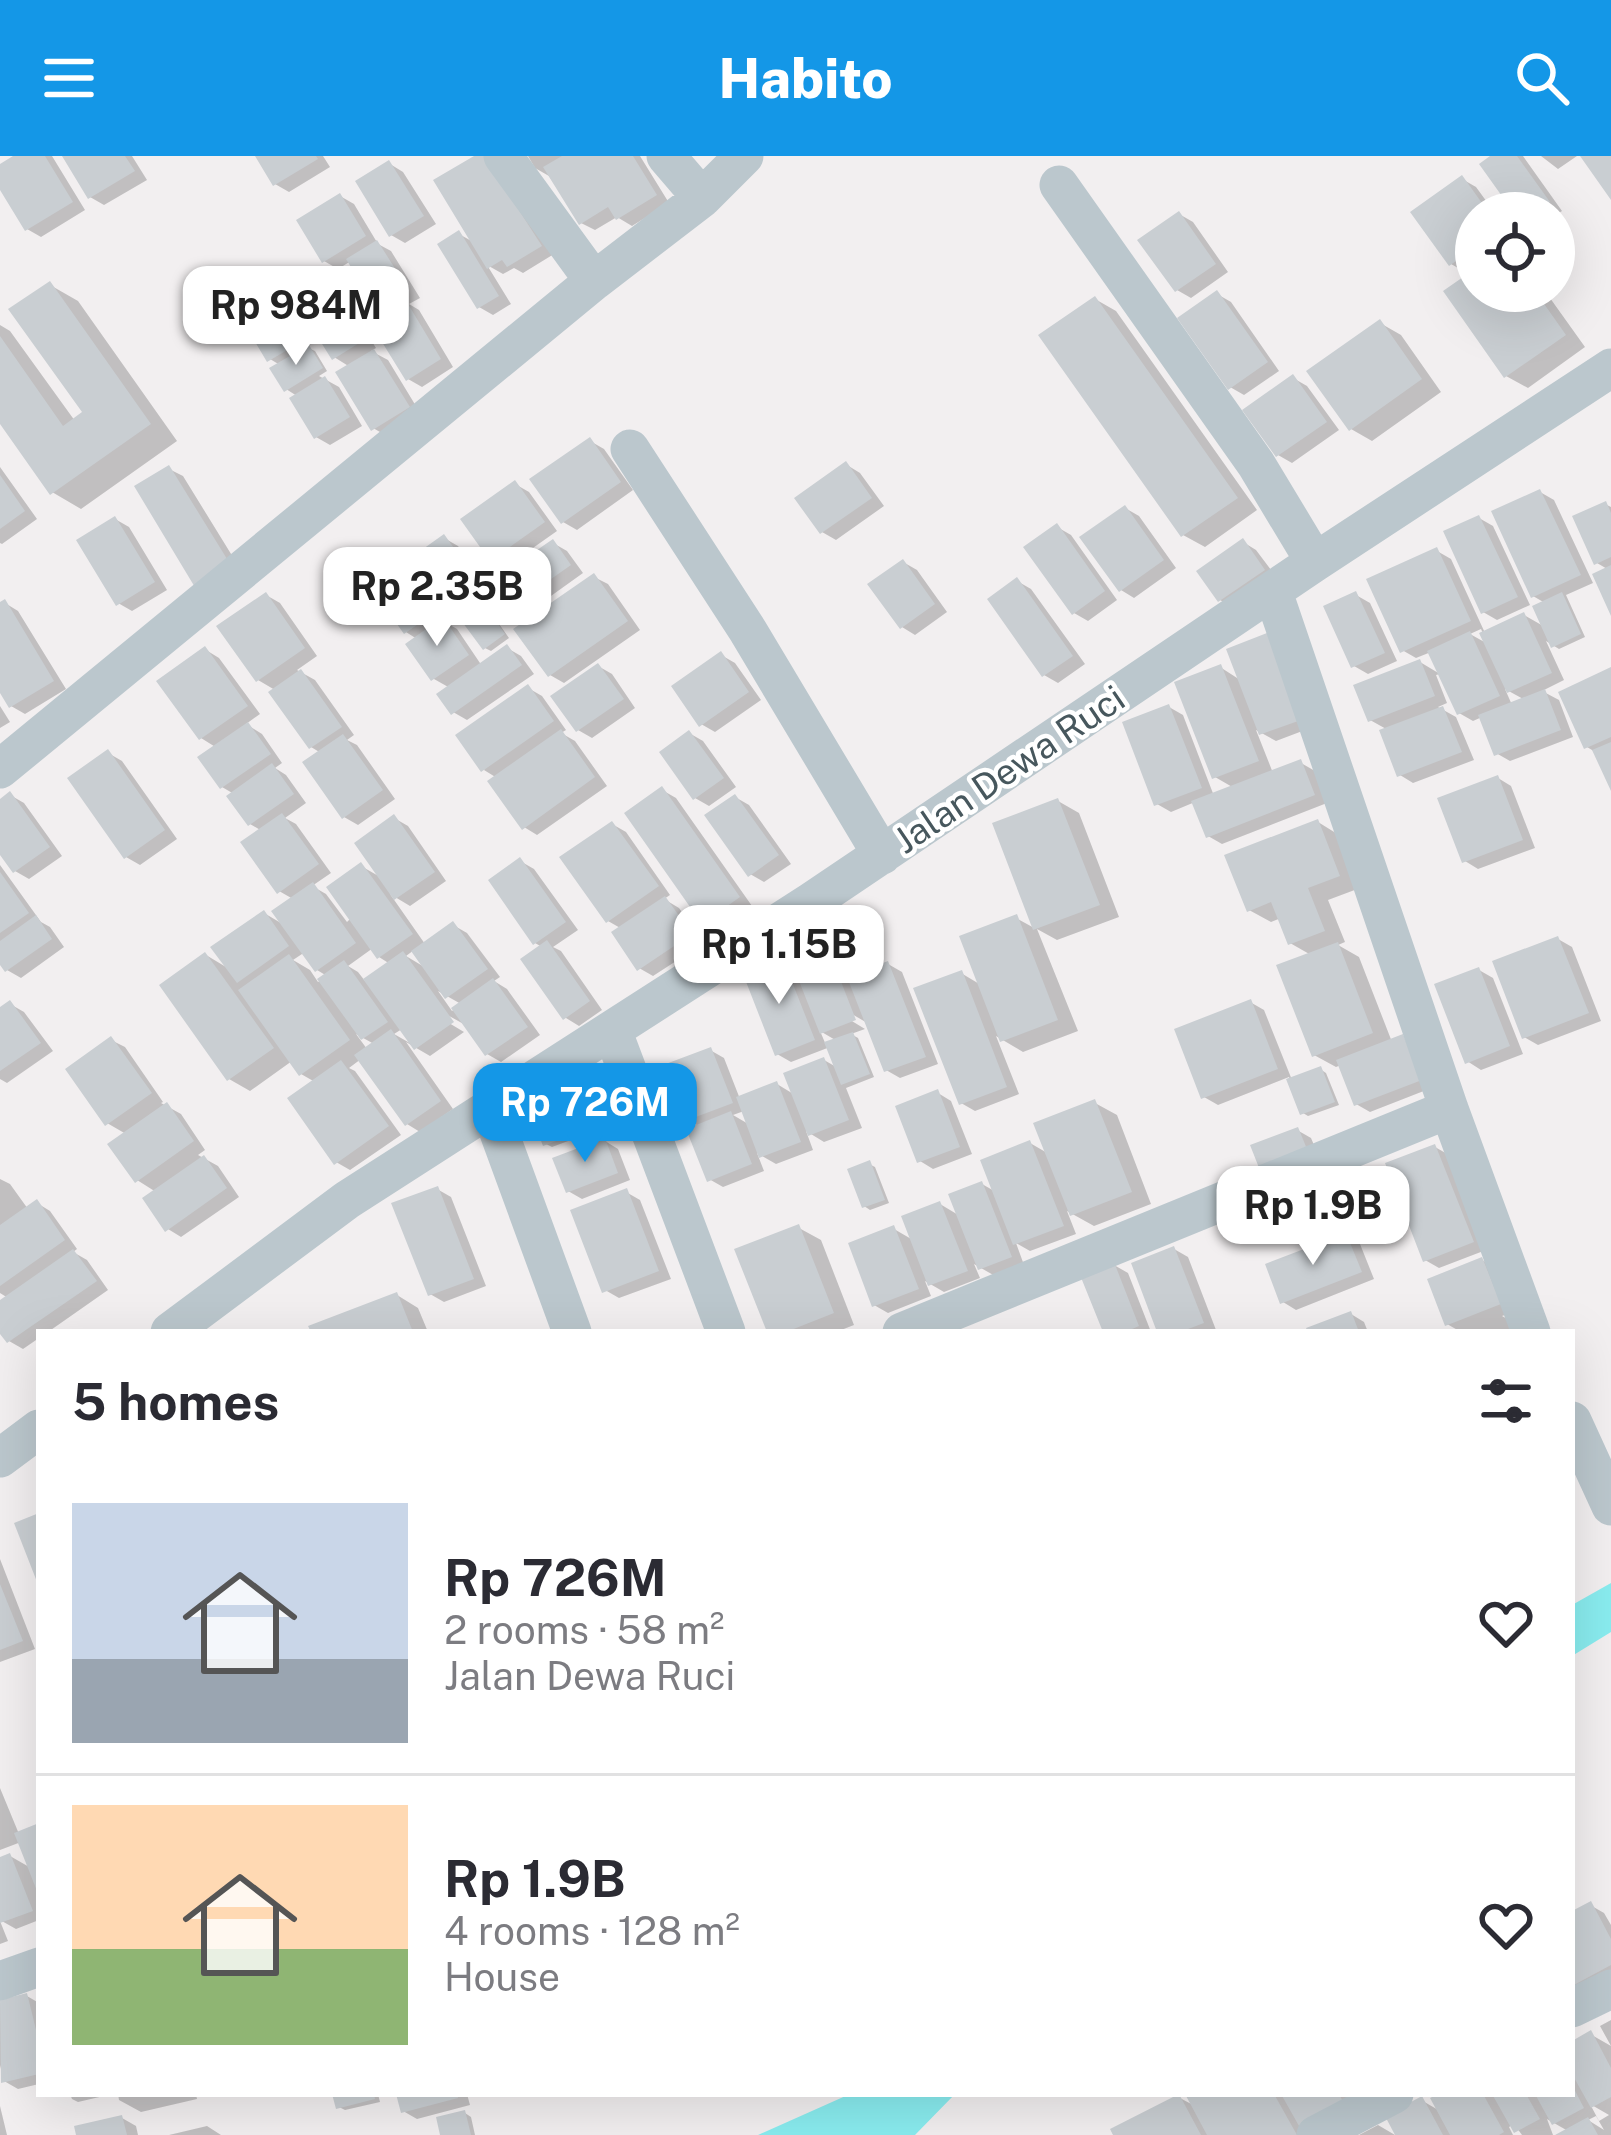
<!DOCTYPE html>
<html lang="en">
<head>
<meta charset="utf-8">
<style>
  body { margin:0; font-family:"Public Sans",sans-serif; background:#f2f2f3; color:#2b2b33; height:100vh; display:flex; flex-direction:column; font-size:45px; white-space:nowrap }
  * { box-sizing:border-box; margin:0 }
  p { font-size:39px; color:#7c7c81 }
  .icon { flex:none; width:66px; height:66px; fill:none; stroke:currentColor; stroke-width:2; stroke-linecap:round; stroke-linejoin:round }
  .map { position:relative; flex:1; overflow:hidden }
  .drawer { position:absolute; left:36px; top:1173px; width:1539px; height:768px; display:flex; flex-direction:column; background:#fff; border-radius:0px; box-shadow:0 12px 48px #0002 }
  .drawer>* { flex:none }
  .fabs { position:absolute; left:1455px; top:36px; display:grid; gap:24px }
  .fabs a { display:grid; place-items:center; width:120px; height:120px; border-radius:50%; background:#fff; box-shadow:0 12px 48px #0002; font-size:60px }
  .price { position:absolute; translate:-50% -102px; padding:0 27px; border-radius:24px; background:#fff; color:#222; font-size:39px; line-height:78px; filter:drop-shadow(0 3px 6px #0008) }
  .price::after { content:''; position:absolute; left:50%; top:72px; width:36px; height:27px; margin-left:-18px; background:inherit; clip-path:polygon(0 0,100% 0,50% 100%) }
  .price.selected { background:#1497e7; color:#fff }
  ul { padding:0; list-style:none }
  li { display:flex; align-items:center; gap:36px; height:300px; padding:0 36px }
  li+li { border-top:3px solid #e1e1e2 }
  li span { display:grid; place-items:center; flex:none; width:336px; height:240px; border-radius:0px; color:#555 }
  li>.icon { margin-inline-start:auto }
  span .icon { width:144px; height:144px; fill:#fffc; stroke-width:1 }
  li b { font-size:51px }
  h2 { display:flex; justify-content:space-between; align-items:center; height:144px; padding:0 36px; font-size:51px }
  header { display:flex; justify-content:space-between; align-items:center; height:156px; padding:0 36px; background:#1497e7; color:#fff; font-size:54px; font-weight:800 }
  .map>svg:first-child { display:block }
</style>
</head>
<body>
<header><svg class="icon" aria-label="menu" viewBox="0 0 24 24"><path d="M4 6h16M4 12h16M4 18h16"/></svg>Habito<svg class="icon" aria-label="search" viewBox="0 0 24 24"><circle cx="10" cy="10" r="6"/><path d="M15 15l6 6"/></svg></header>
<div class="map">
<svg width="1611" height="1979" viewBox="0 0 1611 1979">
  <rect width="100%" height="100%" fill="#f2eff0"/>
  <path fill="#89ecef" d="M1611 1427V1476L1572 1500V1449Z
    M850 1938H955L915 1979H758Z"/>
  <path fill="#0003" fill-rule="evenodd" d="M19 0H52L85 54 41 81 27 73 0 29V12Z
    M65 0H132L147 24 104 49 90 41Z
    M259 0H323L330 11 289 36 275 28Z
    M480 0H484L554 98 523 117 514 112 503 118 487 109 511 148 493 159 479 151 459 78 475 87Z
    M528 0H640L669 47 632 70 617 61 595 74 581 67 549 20 535 12Z
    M1495 0H1523L1562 55 1554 60V57H1518Z
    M1541 0H1577L1558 13Z
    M390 8 403 16 436 68 405 87 391 79Z
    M1462 23 1476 31 1495 57H1476V108L1465 116 1451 108Z
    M340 40 354 48 378 88 391 95 420 142 409 148 419 154 453 211 422 231 408 223 389 156 379 150 351 105 338 113 324 105Z
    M1179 58 1193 66 1228 116 1191 142 1177 134Z
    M318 114 332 122 376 192 371 195 388 204 422 260 387 280 373 272 350 211 334 201Z
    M1476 115V135H1545L1585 191 1528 232 1506 220 1447 136Z
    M267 125 273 128 289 154 283 158 294 164 308 187 304 190 315 195 327 215 319 220 339 231 362 270 330 289 316 281 297 240 286 233 280 209 270 203 260 178 248 171Z
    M50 129 78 145 177 285 81 353 52 336 0 262V169L10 175 75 265 86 257Z
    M1217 138 1231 146 1279 215 1244 239 1230 231Z
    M1095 143 1116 155 1257 354 1205 391 1183 379Z
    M1380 167 1401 179 1441 236 1372 285 1351 273Z
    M1293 222 1307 230 1339 274 1292 307 1278 299Z
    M590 285 604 293 633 334 577 374 563 366Z
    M847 309 860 317 884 350 836 384 822 376Z
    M0 311 37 363 2 388 0 387Z
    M169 313 183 320 244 419 212 438Z
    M515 328 529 336 557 375 506 411 492 403Z
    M1540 336 1554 344 1593 427 1566 439 1585 481 1559 493 1546 485 1564 524 1542 535 1559 544 1573 581 1510 605 1496 597 1482 561 1473 565 1459 557 1431 496 1416 502 1402 494 1437 395 1451 403 1485 477 1524 459 1545 471V447L1533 440ZM1481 473 1488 488 1470 478ZM1505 533 1525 544 1512 549Z
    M1605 348 1611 351V453L1609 414 1597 407Z
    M1125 352 1139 360 1176 412 1134 442 1121 434Z
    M1479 362 1493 370 1530 449 1497 464 1483 456Z
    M115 363 129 371 167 434 132 455 118 447Z
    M1057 371 1071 379 1117 444 1088 465 1074 457Z
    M444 382 458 390 487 431 463 448 438 433 456 459 445 466 457 473 482 510 507 492 521 500 534 518 467 564 453 556 450 532 434 523 417 483 406 476 408 402 433 417Z
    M1243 386 1256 394 1277 422 1234 452 1220 444Z
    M553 387 567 395 583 417 530 455 516 447Z
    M903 406 917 414 947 456 915 479 902 471Z
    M594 421 608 428 640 474 564 527 550 519Z
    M1017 425 1031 433 1085 508 1058 527 1044 519Z
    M266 439 280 447 317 500 297 514 315 524 354 579 347 584 357 589 395 643 358 669 344 661 321 597 311 591 275 534 258 524Z
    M1356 439 1370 447 1397 505 1368 518 1354 510Z
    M5 447 18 455 66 533 25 558 11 550 0 531V450Z
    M486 455 492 458 509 482 491 495 485 492Z
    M206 494 219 502 260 558 246 568 262 578 282 607 275 612 286 619 306 647 285 662 296 668 331 717 312 730 326 738 347 766 351 762 361 710 382 722 394 662 408 670 446 725 410 750 390 738 425 788 453 769 467 777 500 821 494 825 507 833 540 879 501 906 487 898 469 871 442 856 439 861 464 876 430 900 406 886 453 953 420 976 407 968 361 903 349 912 355 915 401 979 350 1014 336 1006 315 926 301 918 292 905 250 935 229 923 206 799 231 814 264 757 286 770 293 743 279 735 262 675 250 668 234 638 222 631 217 592 201 582ZM373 792 379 801 390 808 365 825 358 816 348 810ZM414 794 426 812 406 800ZM305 796 317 814 327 820 318 826 310 814 293 804ZM438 835 461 848 452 855ZM402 873 415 890 394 878ZM356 878 374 888 367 893Z
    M721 499 735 507 761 544 715 576 701 568Z
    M1420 506 1440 518 1436 519 1447 547 1438 551 1456 561 1474 604 1413 627 1400 619 1388 574 1370 564Z
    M598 510 612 518 635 552 592 582 578 574Z
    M1220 511 1313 571 1276 585 1256 574 1273 617 1301 607 1315 615 1327 647 1222 688 1208 680 1195 646 1171 656 1157 648 1169 551 1183 559 1214 640 1234 632 1215 621Z
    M1611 515V627L1597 597 1587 591Z
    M528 532 542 540 566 574 561 577 575 585 607 630 537 679 524 671 497 622 484 614Z
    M0 550 10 566 0 572Z
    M689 577 703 585 736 631 709 650 695 642Z
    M108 597 122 605 177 683 140 709 126 701Z
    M1498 622 1511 630 1535 692 1478 713 1465 705Z
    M662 634 676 642 752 750 718 773 704 765Z
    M10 639 24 647 62 700 29 723 15 715 0 694V646Z
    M735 641 749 649 791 708 764 726 750 718Z
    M1058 645 1079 657 1119 761 1057 784 1037 773 1078 875 1023 896 996 880 1019 938 975 955 961 947V817L981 829 1016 762 1036 773 995 668Z
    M1318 666 1339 679 1360 732 1328 744 1345 786 1338 789 1359 801 1392 886 1434 931 1370 956 1356 948 1341 909 1336 911 1314 899 1311 799 1290 787 1281 762 1271 766 1249 754Z
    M612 668 626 676 670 739 664 743 679 752 704 787 653 820 639 812 622 773 608 765Z
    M520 705 534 713 578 774 553 791 561 795 602 854 579 870 566 862 542 791 535 787Z
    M0 709 41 766 50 771 64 791 21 822 7 814 0 803Z
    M1558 783 1572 791 1601 865 1538 889 1524 881Z
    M824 785 838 793 850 823 888 808 902 816 938 908 900 922 886 914 869 868 845 854 842 859 865 873 851 878 858 882 874 921 846 932 862 972 824 986 806 975 813 994 776 1008 757 997 764 1015 723 1031 709 1023 700 971 687 963 710 894 724 902 740 943 777 928 795 939 824 904 838 912 830 891 791 906 777 898 783 807 799 816ZM820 875 837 885 826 889ZM744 955 750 969 733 959Z
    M1479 814 1493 822 1523 898 1481 914 1467 905Z
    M1250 846 1264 854 1292 924 1320 913 1326 917 1339 949 1308 960 1303 957 1289 921 1218 949 1204 941Z
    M10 848 24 856 53 895 7 927 0 923V855Z
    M111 884 125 891 163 946 161 947 181 958 205 994 198 999 218 1010 239 1041 181 1081 168 1073 156 1036 137 1024 126 978 107 967Z
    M581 925 587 928 603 969 587 975 574 968 579 981 552 991 546 988 558 940 572 948Z
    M938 937 951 945 972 998 933 1013 920 1005Z
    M1095 947 1117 959 1151 1048 1094 1070 1067 1055 1076 1078 1030 1095 1016 1087 1024 1109 995 1120 974 1108 980 1122 944 1136 925 1125 931 1140 888 1157 874 1149 894 1073 913 1084 940 1048 960 1060 982 1028 996 1036 1030 987 1049 998Z
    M1297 974 1311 982 1323 1010 1254 991Z
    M605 985 618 993 630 1024 582 1043 568 1035Z
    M1435 991 1449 999 1486 1094 1439 1112 1425 1104Z
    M869 1008 875 1011 889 1047 870 1054 864 1050Z
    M0 1023 10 1028 28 1053 37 1047 50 1055 77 1093 73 1096 87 1104 108 1134 48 1176H39V1182L23 1193 9 1185 0 1172V1148L8 1142 0 1137Z
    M1322 1025 1336 1033 1350 1071 1308 1087 1294 1079Z
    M437 1033 451 1041 486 1130 444 1146 430 1138Z
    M626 1036 640 1044 671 1123 619 1142 605 1134Z
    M799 1072 821 1084 854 1169 836 1176H770Z
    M1346 1080 1360 1088 1374 1123 1296 1154 1283 1146Z
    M1174 1093 1188 1101 1216 1174 1160 1176Z
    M1482 1104 1496 1112 1513 1156 1502 1160 1523 1172 1524 1176H1461L1447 1168Z
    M1114 1109 1128 1117 1151 1176H1106Z
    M397 1139 418 1152 428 1176H314Z
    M1351 1158 1364 1166 1368 1176H1311Z
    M0 1403 35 1493 0 1506Z
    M0 1632 19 1678 39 1671V1764L16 1773 0 1764V1704L10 1700 31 1712 21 1686 0 1694Z
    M1590 1749 1604 1757 1611 1769V1823L1572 1838V1758Z
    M0 1765 8 1785 0 1788Z
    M27 1840 39 1847V1928L18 1933 4 1925 0 1909V1847Z
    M1611 1864V1890L1600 1870Z
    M1590 1878 1611 1890V1979H1562L1568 1975 1547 1963 1553 1979H1522L1514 1968 1509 1971 1513 1979H1399L1421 1944 1440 1955 1444 1938H1572V1888ZM1590 1948 1609 1959 1599 1965ZM1596 1960 1604 1974 1588 1964Z
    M70 1938H108V1939L78 1946 72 1943Z
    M118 1938H196L197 1943 141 1956 119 1944Z
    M335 1938H378L380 1946 345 1954 339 1951Z
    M399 1938H467L470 1949 417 1963 403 1955Z
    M1189 1938H1398L1370 1953 1347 1940 1359 1961 1309 1979H1117L1178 1941 1195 1950Z
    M0 1950 7 1979H0Z
    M465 1957 471 1961 475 1979H443Z
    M122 1962 136 1970 138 1979H79Z
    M1378 1969 1395 1979H1359Z
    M207 1970 221 1979H169Z"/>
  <path fill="#c9ced2" d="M13 0H45L73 46 25 75 0 34V8Z
    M62 0H125L135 15 88 43Z
    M255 0H316L318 3 273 30Z
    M474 0H484L542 90 507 111 502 104 487 113 433 24Z
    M562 0H633L657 39 616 64 608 51 579 69 543 11Z
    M1490 0H1517L1550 46 1534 57H1514L1479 8Z
    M1580 0H1611V44Z
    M389 4 424 60 389 81 355 25Z
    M1462 19 1489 57H1476V91L1449 110 1410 56Z
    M340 37 366 80 322 107 296 64Z
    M1179 55 1216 108 1175 136 1137 84Z
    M459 74 499 140 477 153 437 88Z
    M377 84 408 133 376 152 346 103Z
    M318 110 364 184 332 204 286 130Z
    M1476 112V135H1535L1566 179 1504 222 1443 135Z
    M267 121 285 150 246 174 229 145Z
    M50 125 151 268 50 339 0 268V180L63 270 82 256 8 153Z
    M1217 134 1268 206 1228 234 1177 162Z
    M1095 140 1238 342 1181 381 1038 179Z
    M405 143 441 203 406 225 369 165Z
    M288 157 304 184 267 206 251 179Z
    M1380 163 1422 223 1349 275 1306 215Z
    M309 189 323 212 284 236 269 212Z
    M374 193 410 251 371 275 335 216Z
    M1293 218 1327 266 1276 301 1242 254Z
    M325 220 350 261 314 283 289 242Z
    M590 281 621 326 561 368 529 323Z
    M846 305 872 342 820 378 794 342Z
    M169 309 232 411 196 433 134 330Z
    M0 319 25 355 0 373Z
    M515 324 545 366 490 405 460 363Z
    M1540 333 1581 419 1531 442 1491 355Z
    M1606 345 1611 357V401L1594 409 1572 360Z
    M1125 349 1164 404 1119 436 1079 381Z
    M1479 359 1518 441 1481 458 1443 375Z
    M115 360 155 426 116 450 76 384Z
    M1057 367 1105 435 1072 459 1023 391Z
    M444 378 475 422 447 442 416 398Z
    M1243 382 1265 414 1218 446 1196 415Z
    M553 383 571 409 514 449 495 423Z
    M1437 391 1471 465 1400 497 1366 423Z
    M408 399 444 450 404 478 368 427Z
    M903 403 935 448 900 473 867 428Z
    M1611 409V460L1592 418Z
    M594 417 628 465 548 521 513 473Z
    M1017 421 1073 500 1042 521 987 443Z
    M1356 435 1385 497 1351 512 1323 450Z
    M266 436 305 492 256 526 216 470Z
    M1562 436 1581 478 1551 492 1532 450Z
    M5 443 54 525 9 552 0 537V446Z
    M486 451 505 478 483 494 463 467Z
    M1524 456 1552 517 1507 537 1479 477Z
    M443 461 469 499 431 525 405 488Z
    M1470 475 1500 540 1457 559 1427 495Z
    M1267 477 1301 564 1259 579 1226 493Z
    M507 488 522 509 451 559 436 538Z
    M205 490 248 550 199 584 156 525Z
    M721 495 749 536 699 571 671 530Z
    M1420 503 1435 540 1368 566 1353 529Z
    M598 507 624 543 576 576 550 540Z
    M1221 508 1259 605 1212 623 1174 526Z
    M1611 511V581L1584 593 1558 536Z
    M301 513 342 571 309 593 268 536Z
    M528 528 554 565 481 616 455 579Z
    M1545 533 1561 574 1494 600 1478 559Z
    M1169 548 1202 632 1154 650 1122 566Z
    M1443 550 1462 596 1397 621 1379 574Z
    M248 566 271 598 220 633 197 601Z
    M561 573 595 621 522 674 487 625Z
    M689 574 724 622 693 644 659 596Z
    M343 578 383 634 342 663 302 606Z
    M1611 586V635L1592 594Z
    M108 593 165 674 124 703 67 622Z
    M1301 603 1315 639 1206 682 1191 645Z
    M272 607 294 638 248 670 226 640Z
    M1498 619 1523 684 1462 707 1437 642Z
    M662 630 740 741 702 768 624 657Z
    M10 635 50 691 13 717 0 699V643Z
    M735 638 779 699 748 721 704 659Z
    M1058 642 1100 749 1033 774 992 667Z
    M282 657 319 708 277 738 240 686Z
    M394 658 435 716 394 744 354 687Z
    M1318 663 1340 720 1308 732 1325 775 1288 789 1271 746 1247 756 1224 699Z
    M612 665 659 730 606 767 559 701Z
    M520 701 566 766 533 789 488 724Z
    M361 706 413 778 377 803 326 731Z
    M0 716 29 757 0 777Z
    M313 726 356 787 315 816 271 755Z
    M665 740 692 778 637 815 611 776Z
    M264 754 289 790 237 827 210 791Z
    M1017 758 1058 864 1000 886 959 780Z
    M36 759 52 783 5 816 0 809V785Z
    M453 765 488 813 445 843 411 795Z
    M1558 780 1589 857 1522 883 1492 805Z
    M824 782 856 864 820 878 788 797Z
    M547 784 590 845 563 864 520 803Z
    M1338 786 1373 877 1312 901 1276 809Z
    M403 795 454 866 414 894 363 823Z
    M205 796 274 892 227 925 159 829Z
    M289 798 350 884 299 920 238 834Z
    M783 803 815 884 775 900 743 818Z
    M344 804 388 866 361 884 317 823Z
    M888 805 926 901 884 916 847 821Z
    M1479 811 1510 890 1465 908 1434 828Z
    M962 814 1007 931 959 949 913 832Z
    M493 822 528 871 485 900 451 852Z
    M1251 843 1278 913 1201 943 1174 873Z
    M10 844 41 887 0 915V851Z
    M391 873 441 945 405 970 354 899Z
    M853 876 870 918 841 929 824 886Z
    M1403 878 1422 924 1354 950 1336 904Z
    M111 880 152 937 105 970 65 913Z
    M711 891 733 947 685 965 663 909Z
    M824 901 849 964 808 980 783 917Z
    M341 904 389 970 334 1009 287 942Z
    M1321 910 1335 946 1300 959 1286 923Z
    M582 921 599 967 579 974 562 930Z
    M777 925 801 986 759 1002 736 941Z
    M938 933 960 991 917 1007 895 950Z
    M558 936 575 978 543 990 527 948Z
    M1095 943 1132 1036 1070 1060 1033 967Z
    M167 946 194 985 135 1027 107 988Z
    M731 955 752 1008 707 1026 686 973Z
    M1298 971 1311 1003 1263 1022 1250 989Z
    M605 982 618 1017 566 1037 552 1002Z
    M1030 984 1064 1070 1013 1089 980 1004Z
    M1435 988 1474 1086 1423 1106 1385 1007Z
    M204 999 227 1032 165 1076 142 1042Z
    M870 1004 885 1044 862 1052 847 1013Z
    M1322 1022 1338 1063 1292 1081 1276 1039Z
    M982 1025 1012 1101 978 1114 948 1038Z
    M438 1030 474 1123 428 1140 391 1047Z
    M627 1032 659 1115 602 1137 570 1054Z
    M37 1043 65 1084 0 1130V1069Z
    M940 1045 968 1115 928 1130 901 1060Z
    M799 1068 834 1157 786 1176H767L734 1093Z
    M894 1069 919 1133 872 1151 848 1087Z
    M1346 1077 1362 1116 1280 1148 1265 1108Z
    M1174 1090 1204 1167 1180 1176H1157L1131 1107Z
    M73 1093 97 1125 7 1187 0 1178V1144Z
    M1482 1101 1501 1148 1445 1170 1427 1123Z
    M1114 1106 1139 1170 1125 1176H1103L1080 1119Z
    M397 1136 413 1176H311L308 1170Z
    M1351 1155 1359 1176H1308L1306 1172Z
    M39 1357V1431L14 1367Z
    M0 1428 23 1485 0 1494Z
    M39 1667V1740L14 1677Z
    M10 1697 33 1755 0 1767V1701Z
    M1591 1745 1611 1783V1809L1572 1830V1755Z
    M27 1837 39 1886V1918L1 1927 0 1844Z
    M1591 1874 1611 1912V1941L1591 1952 1572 1918V1885Z
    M1572 1929 1584 1952 1552 1969 1535 1938H1572Z
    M332 1938H374L375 1943 336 1953Z
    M396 1938H457L458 1942 401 1957Z
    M1179 1938 1201 1979H1113L1110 1973Z
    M1185 1938H1274L1297 1979H1207Z
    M1281 1938H1339L1347 1953 1303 1977Z
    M1438 1938H1483L1504 1976 1499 1979H1450L1430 1942Z
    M1492 1938H1526L1540 1963 1514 1977Z
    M1422 1940 1443 1979H1395L1385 1960Z
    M465 1954 471 1979H440L436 1961Z
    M122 1959 127 1979H76L74 1970Z
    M1588 1961 1598 1979H1555Z"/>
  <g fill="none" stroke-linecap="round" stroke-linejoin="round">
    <path stroke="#bbc7cd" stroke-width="39" d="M503 0 594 125
      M666 0 702 42
      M1059 29 1256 308 1315 406
      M630 293 748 475 882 699
      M1273 436 1449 953 1531 1176
      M0 613 594 125 702 42 744 0
      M612 874 726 1176
      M490 952 572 1176
      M170 1176 347 1044 811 746 1315 406 1611 212
      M902 1176 1449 953
      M1572 1265 1611 1350
      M0 1302 39 1273
      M0 1825 39 1811
      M1572 1852 1611 1833
      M1316 1979 1394 1938"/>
  </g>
  <g text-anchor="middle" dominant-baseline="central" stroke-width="9" stroke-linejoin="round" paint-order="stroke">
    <g font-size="36" fill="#47575d" stroke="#fff">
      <text transform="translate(1009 613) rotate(-34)">Jalan Dewa Ruci</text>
    </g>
  </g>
</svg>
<div class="fabs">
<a><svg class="icon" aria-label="locate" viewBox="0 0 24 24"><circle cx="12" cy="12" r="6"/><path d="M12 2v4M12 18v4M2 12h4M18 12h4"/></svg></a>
</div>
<b class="price" style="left:296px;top:212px">Rp 984M</b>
<b class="price" style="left:437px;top:493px">Rp 2.35B</b>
<b class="price" style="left:779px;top:851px">Rp 1.15B</b>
<b class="price selected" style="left:585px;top:1009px">Rp 726M</b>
<b class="price" style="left:1313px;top:1112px">Rp 1.9B</b>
<section class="drawer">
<h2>5 homes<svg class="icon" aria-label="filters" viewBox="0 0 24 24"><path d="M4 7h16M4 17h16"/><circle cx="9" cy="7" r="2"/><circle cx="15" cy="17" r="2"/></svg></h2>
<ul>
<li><span style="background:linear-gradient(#c9d6e8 65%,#9aa5b1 0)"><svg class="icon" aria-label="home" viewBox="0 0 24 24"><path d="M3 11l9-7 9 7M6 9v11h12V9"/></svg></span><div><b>Rp 726M</b><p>2 rooms · 58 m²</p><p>Jalan Dewa Ruci</p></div><svg class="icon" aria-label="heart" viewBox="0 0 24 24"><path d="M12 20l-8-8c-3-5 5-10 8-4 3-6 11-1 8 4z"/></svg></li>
<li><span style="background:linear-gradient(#ffd9b3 60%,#8fb573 0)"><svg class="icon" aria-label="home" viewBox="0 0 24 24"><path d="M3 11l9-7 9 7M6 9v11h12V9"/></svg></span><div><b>Rp 1.9B</b><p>4 rooms · 128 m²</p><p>House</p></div><svg class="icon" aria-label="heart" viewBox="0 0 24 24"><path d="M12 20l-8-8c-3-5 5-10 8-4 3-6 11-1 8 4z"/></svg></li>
</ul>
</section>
</div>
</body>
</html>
